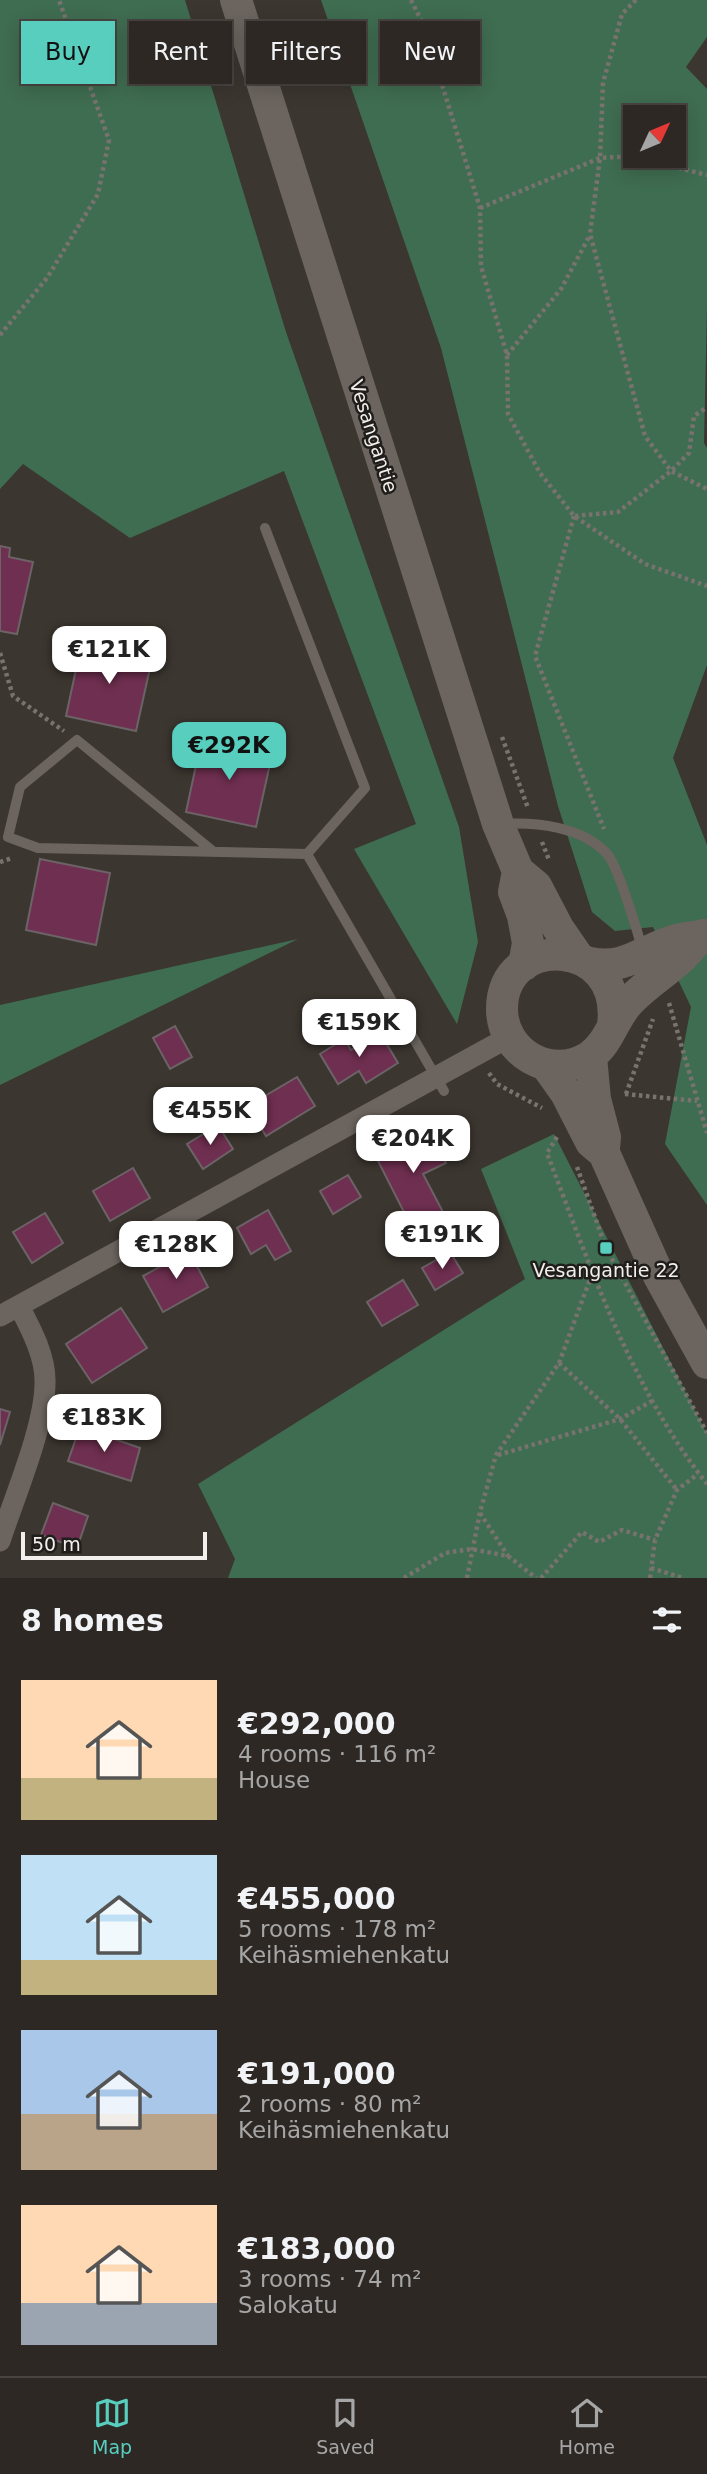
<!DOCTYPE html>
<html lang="en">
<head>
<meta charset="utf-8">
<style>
  body { margin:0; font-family:"DejaVu Sans",sans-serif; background:#35302c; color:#f1f3f6; height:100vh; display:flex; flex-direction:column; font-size:26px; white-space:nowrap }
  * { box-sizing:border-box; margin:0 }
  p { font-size:23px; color:#a7a6a6 }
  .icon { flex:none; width:38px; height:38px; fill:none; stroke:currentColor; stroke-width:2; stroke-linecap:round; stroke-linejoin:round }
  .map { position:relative; height:1578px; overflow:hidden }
  .sheet { display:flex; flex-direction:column; background:#2d2824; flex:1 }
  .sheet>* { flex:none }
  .guide { position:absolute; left:21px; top:21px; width:665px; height:63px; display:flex; gap:14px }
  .needle { width:46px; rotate:46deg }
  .controls { position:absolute; left:623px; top:105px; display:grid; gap:14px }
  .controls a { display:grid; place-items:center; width:63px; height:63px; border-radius:0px; background:#2d2824; box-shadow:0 4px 18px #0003,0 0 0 2px #484441; font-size:35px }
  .scale { position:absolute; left:21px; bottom:18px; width:186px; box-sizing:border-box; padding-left:7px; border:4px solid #f3efec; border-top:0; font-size:19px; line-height:24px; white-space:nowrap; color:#f3efec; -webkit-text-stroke:5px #201e1b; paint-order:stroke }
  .price { position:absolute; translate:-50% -60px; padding:0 16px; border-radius:14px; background:#fff; color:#222; font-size:23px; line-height:46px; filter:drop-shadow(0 2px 4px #0008) }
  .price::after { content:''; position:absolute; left:50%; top:42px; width:21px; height:16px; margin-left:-10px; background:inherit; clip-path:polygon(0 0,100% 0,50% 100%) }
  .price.selected { background:#58cebf; color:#111 }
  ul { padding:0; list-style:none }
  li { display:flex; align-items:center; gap:21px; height:175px; padding:0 21px }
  li span { display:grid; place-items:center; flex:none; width:196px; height:140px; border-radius:0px; color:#555 }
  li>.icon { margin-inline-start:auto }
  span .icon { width:84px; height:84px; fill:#fffc; stroke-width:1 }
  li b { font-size:30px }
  h2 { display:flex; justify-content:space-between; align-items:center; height:84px; padding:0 21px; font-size:30px }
  .chip { padding:0 24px; border-radius:0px; background:#2d2824; box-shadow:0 4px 18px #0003,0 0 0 2px #484441; font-size:24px; line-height:63px }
  .chip.selected { background:#58cebf; color:#111 }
  .dock { display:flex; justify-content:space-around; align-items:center; height:98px; border-top:2px solid #484441; background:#2d2824; font-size:19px; color:#a7a6a6 }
  .dock a { display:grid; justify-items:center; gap:4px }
  .dock .selected { color:#58cebf }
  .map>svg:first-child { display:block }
</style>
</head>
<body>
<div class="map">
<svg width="707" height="1578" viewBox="0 0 707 1578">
  <rect width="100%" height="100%" fill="#3c3630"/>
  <path fill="#3f6d51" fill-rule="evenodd" d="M0 0H185L286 332 459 827 478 942 457 1024 354 849 416 824 284 471 130 538 23 464 0 489Z
    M321 0H707V37L686 67 707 89V308L704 443 707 448V665L673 758 707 845V1205L665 1144 691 1007 653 927 615 931 592 912 558 806 441 348ZM635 117H674V156H635Z
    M298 939 0 1085V1005Z
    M554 1134 707 1434V1578H228L235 1559 198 1484 525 1279 481 1169Z"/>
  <path fill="#6f2f50" stroke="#6c6366" stroke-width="2" d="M0 546 10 548 9 557 33 562 17 634 0 631Z
    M105 640 130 644 128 654 152 659 136 731 66 716 81 646 103 651Z
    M225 735 249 740 247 750 272 755 256 827 186 812 201 742 223 747Z
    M40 859 110 873 96 945 26 930Z
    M175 1026 192 1057 170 1069 153 1038Z
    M380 1033 398 1063 366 1083 359 1071 338 1084 320 1054 344 1039 351 1050Z
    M297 1077 315 1106 266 1136 248 1106Z
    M218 1125 233 1149 203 1169 187 1144Z
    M428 1128 446 1163 423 1174 443 1212 412 1228 375 1155Z
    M133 1168 150 1198 110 1221 93 1191Z
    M348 1175 361 1197 333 1214 320 1191Z
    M268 1210 291 1251 275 1260 266 1245 251 1254 237 1228Z
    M45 1213 63 1243 32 1263 13 1232Z
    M189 1251 208 1287 163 1312 143 1276Z
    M450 1252 463 1273 435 1290 422 1268Z
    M403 1280 418 1305 382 1326 367 1302Z
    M121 1308 147 1348 92 1383 66 1344Z
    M0 1409 10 1412 0 1445Z
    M80 1427 140 1448 131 1481 68 1461Z
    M53 1503 88 1516 77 1548 41 1535Z"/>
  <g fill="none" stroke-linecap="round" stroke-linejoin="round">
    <path stroke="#78736e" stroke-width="4.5" stroke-dasharray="3.5 3.5" stroke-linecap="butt" d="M411 0 424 26 480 208 481 266 507 355 508 414 540 473 574 516 645 564 707 586
      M636 0 622 14 603 83 600 158 590 234 645 436 671 471 707 489
      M480 208 600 158 631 156 707 175
      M0 335 47 278 98 194 109 140 59 0
      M507 355 561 289 590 235
      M574 516 535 656 604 829
      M575 516 618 512 671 471 689 453 694 416 707 407
      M0 653 13 696 64 731
      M502 737 528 808
      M542 842 549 860
      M0 862 12 858
      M669 1003 707 1133
      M489 1073 497 1084 542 1108
      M625 1094 697 1101
      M626 1094 653 1019
      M557 1137 547 1153C590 1266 631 1388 707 1484
      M577 1167 606 1248 707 1433
      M559 1363 620 1419 677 1490
      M498 1455 620 1419 652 1401
      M480 1513 508 1556
      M651 1568 683 1578
      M404 1578 445 1553 471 1549 508 1556 536 1578
      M467 1578 480 1512 496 1455 559 1363 592 1274
      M541 1578 582 1532 599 1542 622 1530 655 1540
      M650 1578 655 1540 677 1490 698 1474"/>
    <path stroke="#6c655f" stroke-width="10" d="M265 528 365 788 307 854
      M501 824C535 822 583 826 608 855 618 867 638 933 643 952
      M214 852 77 740 20 787 8 837 38 848 307 854 444 1091"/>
    <path stroke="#6c655f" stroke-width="21" d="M0 1316 509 1037
      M0 1541C14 1498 45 1426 45 1383 46 1357 31 1329 19 1306"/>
    <path stroke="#6c655f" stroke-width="32" d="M236 0 498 824 518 871 536 886 558 928 578 957
      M518 871 514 892 523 916 528 943 524 965
      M590 963C629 971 646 946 681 939 688 937 695 938 703 935
      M613 1025C624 936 502 932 502 1009 502 1053 551 1081 589 1057 609 1044 613 1019 629 1002 651 978 681 965 699 937
      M591 1057 595 1099 605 1137 604 1148
      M546 1065 566 1093 591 1142 604 1153 659 1276 707 1363"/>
  </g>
  <rect fill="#58cebf" stroke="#201e1b" stroke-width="2.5" x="599" y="1241" width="14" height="14" rx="3.5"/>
  <g text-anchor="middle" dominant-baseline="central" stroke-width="5" stroke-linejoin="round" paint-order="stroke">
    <g font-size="19" fill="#f3efec" stroke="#201e1b">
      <text transform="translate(374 436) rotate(72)">Vesangantie</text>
    </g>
    <g font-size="19" fill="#f3efec" stroke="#201e1b">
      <text x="606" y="1270">Vesangantie 22</text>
    </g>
  </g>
</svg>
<div class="controls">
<a><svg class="needle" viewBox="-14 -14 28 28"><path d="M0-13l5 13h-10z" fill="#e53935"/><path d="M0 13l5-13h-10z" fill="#a7a6a6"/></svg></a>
</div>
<div class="scale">50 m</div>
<b class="price" style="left:109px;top:686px">€121K</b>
<b class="price selected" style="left:229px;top:782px">€292K</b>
<b class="price" style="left:359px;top:1059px">€159K</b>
<b class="price" style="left:210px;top:1147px">€455K</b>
<b class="price" style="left:413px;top:1175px">€204K</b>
<b class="price" style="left:442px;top:1271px">€191K</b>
<b class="price" style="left:176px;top:1281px">€128K</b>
<b class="price" style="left:104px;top:1454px">€183K</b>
<div class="guide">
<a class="chip selected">Buy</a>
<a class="chip">Rent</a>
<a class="chip">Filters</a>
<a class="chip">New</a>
</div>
</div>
<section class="sheet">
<h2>8 homes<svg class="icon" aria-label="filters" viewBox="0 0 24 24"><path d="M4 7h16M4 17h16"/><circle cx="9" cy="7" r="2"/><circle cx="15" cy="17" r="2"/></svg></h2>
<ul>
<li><span style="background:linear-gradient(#ffd9b3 70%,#c2b280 0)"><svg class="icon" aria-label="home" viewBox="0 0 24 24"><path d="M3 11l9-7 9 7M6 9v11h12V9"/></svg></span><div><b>€292,000</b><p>4 rooms · 116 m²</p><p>House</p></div></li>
<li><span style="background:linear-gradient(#bfe0f5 75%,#c2b280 0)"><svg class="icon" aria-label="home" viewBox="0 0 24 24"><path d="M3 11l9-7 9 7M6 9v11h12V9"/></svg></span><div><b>€455,000</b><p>5 rooms · 178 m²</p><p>Keihäsmiehenkatu</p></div></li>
<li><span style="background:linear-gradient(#a9c7e8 60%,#b9a48a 0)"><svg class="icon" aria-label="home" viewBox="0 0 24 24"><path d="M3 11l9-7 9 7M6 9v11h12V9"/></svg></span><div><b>€191,000</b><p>2 rooms · 80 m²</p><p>Keihäsmiehenkatu</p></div></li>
<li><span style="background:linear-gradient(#ffd9b3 70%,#9aa5b1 0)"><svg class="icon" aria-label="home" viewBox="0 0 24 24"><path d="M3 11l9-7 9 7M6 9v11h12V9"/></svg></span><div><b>€183,000</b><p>3 rooms · 74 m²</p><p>Salokatu</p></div></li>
</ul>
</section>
<nav class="dock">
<a class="selected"><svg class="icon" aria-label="map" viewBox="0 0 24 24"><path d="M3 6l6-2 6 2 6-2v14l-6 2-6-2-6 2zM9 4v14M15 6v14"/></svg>Map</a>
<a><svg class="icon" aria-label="saved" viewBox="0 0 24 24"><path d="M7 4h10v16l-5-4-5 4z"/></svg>Saved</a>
<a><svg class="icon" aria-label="home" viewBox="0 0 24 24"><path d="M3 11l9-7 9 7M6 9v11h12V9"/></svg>Home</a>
</nav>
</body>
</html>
